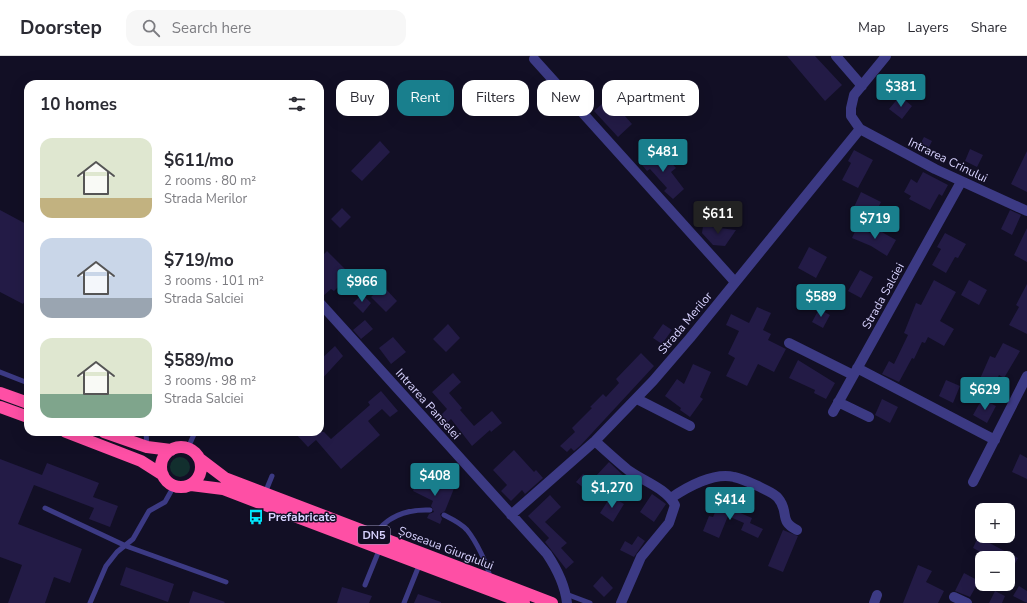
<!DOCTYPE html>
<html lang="en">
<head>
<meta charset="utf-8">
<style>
  body { margin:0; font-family:"Nunito Sans",sans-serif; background:#f7f7f7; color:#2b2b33; height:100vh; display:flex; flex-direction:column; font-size:15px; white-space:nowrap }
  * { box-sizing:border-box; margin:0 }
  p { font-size:13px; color:#7c7c81 }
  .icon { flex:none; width:22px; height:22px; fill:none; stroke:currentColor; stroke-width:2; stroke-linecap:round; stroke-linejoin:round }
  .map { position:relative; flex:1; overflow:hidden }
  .drawer { position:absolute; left:24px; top:24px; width:300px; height:356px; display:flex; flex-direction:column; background:#fff; border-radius:12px; box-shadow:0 4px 16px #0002 }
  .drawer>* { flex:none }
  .hud { position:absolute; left:336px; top:24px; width:380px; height:36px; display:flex; gap:8px }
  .tools { position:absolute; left:975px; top:447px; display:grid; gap:8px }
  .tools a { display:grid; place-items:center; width:40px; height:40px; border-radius:8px; background:#fff; box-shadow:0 4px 16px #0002; font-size:20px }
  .price { position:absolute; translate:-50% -34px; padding:0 9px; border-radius:4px; background:#197f8d; color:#fff; font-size:13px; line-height:26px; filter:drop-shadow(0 1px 2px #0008) }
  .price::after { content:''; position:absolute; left:50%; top:24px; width:12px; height:9px; margin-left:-6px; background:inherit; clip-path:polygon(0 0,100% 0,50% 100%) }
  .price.active { background:#222; color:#fff }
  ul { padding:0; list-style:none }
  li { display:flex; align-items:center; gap:12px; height:100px; padding:0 16px }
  li span { display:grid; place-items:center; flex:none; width:112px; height:80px; border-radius:12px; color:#555 }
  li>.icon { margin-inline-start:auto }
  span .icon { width:48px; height:48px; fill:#fffc; stroke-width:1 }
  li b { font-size:17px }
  h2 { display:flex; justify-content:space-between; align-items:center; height:48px; padding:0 16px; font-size:17px }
  .tag { padding:0 14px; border-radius:12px; background:#fff; box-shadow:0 4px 16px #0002; font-size:14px; line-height:36px }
  .tag.active { background:#197f8d; color:#fff }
  header { display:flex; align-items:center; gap:24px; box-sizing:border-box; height:56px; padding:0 20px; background:#fff; border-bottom:1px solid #e1e1e2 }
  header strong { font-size:19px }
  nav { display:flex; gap:22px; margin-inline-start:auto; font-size:14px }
  .search { width:280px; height:36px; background:#f7f7f7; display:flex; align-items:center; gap:10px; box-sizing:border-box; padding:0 14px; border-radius:12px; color:#7c7c81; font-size:15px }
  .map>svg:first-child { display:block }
</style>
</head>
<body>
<header>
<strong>Doorstep</strong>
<div class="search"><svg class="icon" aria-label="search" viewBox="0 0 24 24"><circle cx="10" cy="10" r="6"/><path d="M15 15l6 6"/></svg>Search here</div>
<nav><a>Map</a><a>Layers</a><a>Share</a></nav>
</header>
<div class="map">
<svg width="1027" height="547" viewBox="0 0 1027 547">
  <rect width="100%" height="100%" fill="#120f25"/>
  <path fill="#122f2e" d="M170 411a10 10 0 1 1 20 0a10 10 0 1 1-20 0Z"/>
  <path fill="#231b46" d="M787 0H815L842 29 825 45Z
    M612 39 620 48 617 51 632 68 618 81 594 55Z
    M900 40 912 50 902 63 889 53Z
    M924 81 932 85 926 97 918 92Z
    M380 85 390 96 362 125 351 115Z
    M970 93 983 99 977 111 965 105Z
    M649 94 662 109 668 103 676 112 671 116 684 133 673 143 664 135 667 132 650 113 647 115 638 104Z
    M854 94 873 104 858 132 842 124 851 107 848 105Z
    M1027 95V136L1011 128Z
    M923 116 948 129 942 140 939 138 930 154 909 143 911 140 904 136 911 123 917 127Z
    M861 136 881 146 874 160 854 151Z
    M342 152 351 161 340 172 331 163Z
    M0 154 28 169V238L23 248 0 236Z
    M1010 154 1021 159 1012 179 1001 173Z
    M703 170 736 174 725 190 713 189 702 177Z
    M857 171 877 180 880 175 896 184 887 200 871 190 852 182Z
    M1027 172V206L1014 199Z
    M945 177 966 188 958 202 955 201 946 217 932 209 941 193 937 191Z
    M809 191 827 201 816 222 798 212Z
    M327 195 351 219 334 235 331 233 322 241H320V202Z
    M860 214 873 221 861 242 848 235Z
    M934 224 956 236 940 265 954 273 944 290 928 281 925 287 922 286 914 303 912 302 899 326 882 318 889 305 894 308 908 279 904 277 916 247 921 249Z
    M969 224 987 234 979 249 961 239Z
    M1027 228V278L1009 269 1019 251 1016 249Z
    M383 230 397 245 386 256 371 241Z
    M362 238 371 247 363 257 353 247Z
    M757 251 771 257 763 274 771 278 768 284 786 293 774 316 758 308 747 330 726 320 735 302 728 298 739 275 726 269 731 258 749 267Z
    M819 253 830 259 823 272 812 266Z
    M365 264 373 273 361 283 353 274Z
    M448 268 460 282 446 296 433 283Z
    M663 268 672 274 662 288 653 282Z
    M393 281 406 296 391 308 379 292Z
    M1003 287 1020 295 1004 322 999 319 990 339 976 332 990 300 995 302Z
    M335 290 343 300 320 325V304Z
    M641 297 654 310 580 390 574 395 571 392 567 396 560 390 575 376 572 372 592 352 590 351 603 338 606 341 619 327 616 323Z
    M798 304 835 327 826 343 814 337 815 334 789 322Z
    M693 308 711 316 700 341 703 343 690 361 680 354 681 352 665 340 677 323 684 328Z
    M453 317 461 326 449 337 462 352 460 354 474 370 492 355 502 367 491 376 490 374 472 390 451 363 442 371 436 364 447 353 432 336Z
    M946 324 960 330 953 347 939 340Z
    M381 335 398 355 390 361 382 353 368 365 380 379 341 413 316 384 308 391 294 376H324L331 383 370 349 368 346Z
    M882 343 898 351 890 367 875 359Z
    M982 343 996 350 987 367 973 359Z
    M514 394 534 416 536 414 543 422 525 438 522 434 511 445 501 435 507 429 493 414Z
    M1020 398 1027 402V423L1012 416Z
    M0 403 42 419 47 407 99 427 93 441 118 450 110 471 89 463 94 452 34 429 18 468 82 493 70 527 54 521 45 547H8L22 509 0 501Z
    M609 406 625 421 612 436 595 421Z
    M583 418 591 425 585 433 576 426Z
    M418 422 440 429 442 425 455 430 445 455 440 458 442 463 440 468 427 462 429 458 434 456 431 450 433 445 413 435Z
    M652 438 666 448 654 466 640 456Z
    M550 439 561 451 545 466 567 487 561 492 574 506 566 513 545 486 549 482 528 460Z
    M611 440 624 448 613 466 600 457Z
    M720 445 739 453 738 456 752 462 750 467 763 473 758 482 741 474 744 467 728 460 719 482 703 475 709 460 713 461Z
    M783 474 798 480 783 516 768 510Z
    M638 480 645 485 634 501 620 494 625 485 632 489Z
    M978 481 1018 502 1008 520V502H992L973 492Z
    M918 509 932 515 926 526 944 535 938 547H903Z
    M126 511 174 528 168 546 120 529Z
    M964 517 979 525 970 541 955 535Z
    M602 520 613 532 604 541 593 530Z
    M1019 530 1027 535V547L1013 540Z
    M342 531 372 540 369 547H337Z
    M193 535 225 546 224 547H189Z
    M995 535 1005 540 1002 547H989Z
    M418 538 441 546V547H414Z"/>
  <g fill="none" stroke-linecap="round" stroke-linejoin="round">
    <path stroke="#3c3a84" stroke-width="5" d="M0 316 28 327
      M146 376 147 391
      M188 392 195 376
      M265 437 272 420
      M45 452 126 490 226 526
      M444 459C452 463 461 467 467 474 476 485 488 509 490 522
      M375 478C388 460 408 453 430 454
      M365 529 380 492
      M566 538 590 547
      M90 547 106 510 117 496 133 483 149 455 165 446 174 430
      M404 547 420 507"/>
    <path stroke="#3c3a84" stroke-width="10" d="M836 0 862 30
      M886 0 854 39 851 52V60L860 73 935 113 1027 155
      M534 3 735 226
      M320 247 547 498C557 513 565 529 567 547
      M789 287 853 319
      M857 312 995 384
      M637 343 690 370
      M838 346 869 361
      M833 356 961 126
      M595 385C606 395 617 405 628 414 643 425 666 432 675 449L669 467 641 501 621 547
      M973 426 1027 320
      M671 442C687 431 714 416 734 421 743 423 751 427 760 431 765 434 774 437 778 442 790 456 778 465 797 474
      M511 459 595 385 653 325 690 282 860 73
      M954 541 967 547
      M874 547 877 539"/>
    <path stroke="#fe4fa5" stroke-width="12" d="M0 337 28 347
      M0 351 28 361
      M66 376 141 405 163 419
      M104 376 147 391 171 394
      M161 411a20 20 0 1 1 40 0a20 20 0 1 1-40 0Z
      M200 403 225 422 552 547
      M191 429 223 433 524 547"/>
  </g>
  <defs>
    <g id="bus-bare" transform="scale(1.2)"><path d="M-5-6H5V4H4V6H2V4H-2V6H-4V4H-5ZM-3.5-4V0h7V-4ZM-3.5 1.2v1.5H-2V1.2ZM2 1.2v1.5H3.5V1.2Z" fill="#02e6fc" stroke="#120f25" stroke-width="2.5" paint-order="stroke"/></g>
  </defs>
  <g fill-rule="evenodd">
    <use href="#bus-bare" x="256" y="461"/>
  </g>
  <g text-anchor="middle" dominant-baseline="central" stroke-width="3" stroke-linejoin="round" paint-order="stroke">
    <rect fill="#120f25" stroke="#9d98be" stroke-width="1" x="358" y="470" width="32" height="18" rx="3"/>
    <g font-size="11" font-weight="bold" fill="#d8d3ff">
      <text x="374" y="479">DN5</text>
    </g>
    <g font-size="12" fill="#d8d3ff" stroke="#120f25">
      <text transform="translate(948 104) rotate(26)">Intrarea Crinului</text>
      <text transform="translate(883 240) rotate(-61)">Strada Salciei</text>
      <text transform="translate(685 267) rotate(-50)">Strada Merilor</text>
      <text transform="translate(428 348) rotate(48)">Intrarea Panselei</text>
      <text transform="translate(446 492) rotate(21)">Șoseaua Giurgiului</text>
    </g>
    <g font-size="12" font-weight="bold" fill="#d8d3ff" stroke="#120f25" text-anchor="start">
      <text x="268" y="461">Prefabricate</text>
    </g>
  </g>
</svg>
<div class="tools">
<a>+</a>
<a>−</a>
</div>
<b class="price" style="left:901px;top:52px">$381</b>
<b class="price" style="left:663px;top:117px">$481</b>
<b class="price active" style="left:718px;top:179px">$611</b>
<b class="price" style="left:875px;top:184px">$719</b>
<b class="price" style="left:362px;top:247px">$966</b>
<b class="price" style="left:821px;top:262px">$589</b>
<b class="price" style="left:985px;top:355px">$629</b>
<b class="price" style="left:435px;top:441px">$408</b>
<b class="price" style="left:612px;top:453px">$1,270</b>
<b class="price" style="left:730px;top:465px">$414</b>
<div class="hud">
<a class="tag">Buy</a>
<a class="tag active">Rent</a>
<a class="tag">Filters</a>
<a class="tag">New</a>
<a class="tag">Apartment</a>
</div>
<section class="drawer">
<h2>10 homes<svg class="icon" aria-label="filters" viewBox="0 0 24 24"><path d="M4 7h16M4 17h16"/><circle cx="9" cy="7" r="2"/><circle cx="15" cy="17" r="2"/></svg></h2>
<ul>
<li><span style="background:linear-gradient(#dfe7d0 75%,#c2b280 0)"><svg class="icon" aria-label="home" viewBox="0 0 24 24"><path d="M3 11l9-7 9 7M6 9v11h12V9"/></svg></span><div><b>$611/mo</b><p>2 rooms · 80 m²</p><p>Strada Merilor</p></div></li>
<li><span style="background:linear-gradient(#c9d6e8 75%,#9aa5b1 0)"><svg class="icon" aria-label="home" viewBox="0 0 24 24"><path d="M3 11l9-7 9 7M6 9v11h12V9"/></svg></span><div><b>$719/mo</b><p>3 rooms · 101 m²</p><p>Strada Salciei</p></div></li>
<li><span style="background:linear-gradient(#dfe7d0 70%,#7fa58c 0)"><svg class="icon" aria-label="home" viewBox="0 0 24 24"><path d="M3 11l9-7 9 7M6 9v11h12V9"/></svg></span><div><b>$589/mo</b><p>3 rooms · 98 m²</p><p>Strada Salciei</p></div></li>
</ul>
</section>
</div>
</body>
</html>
